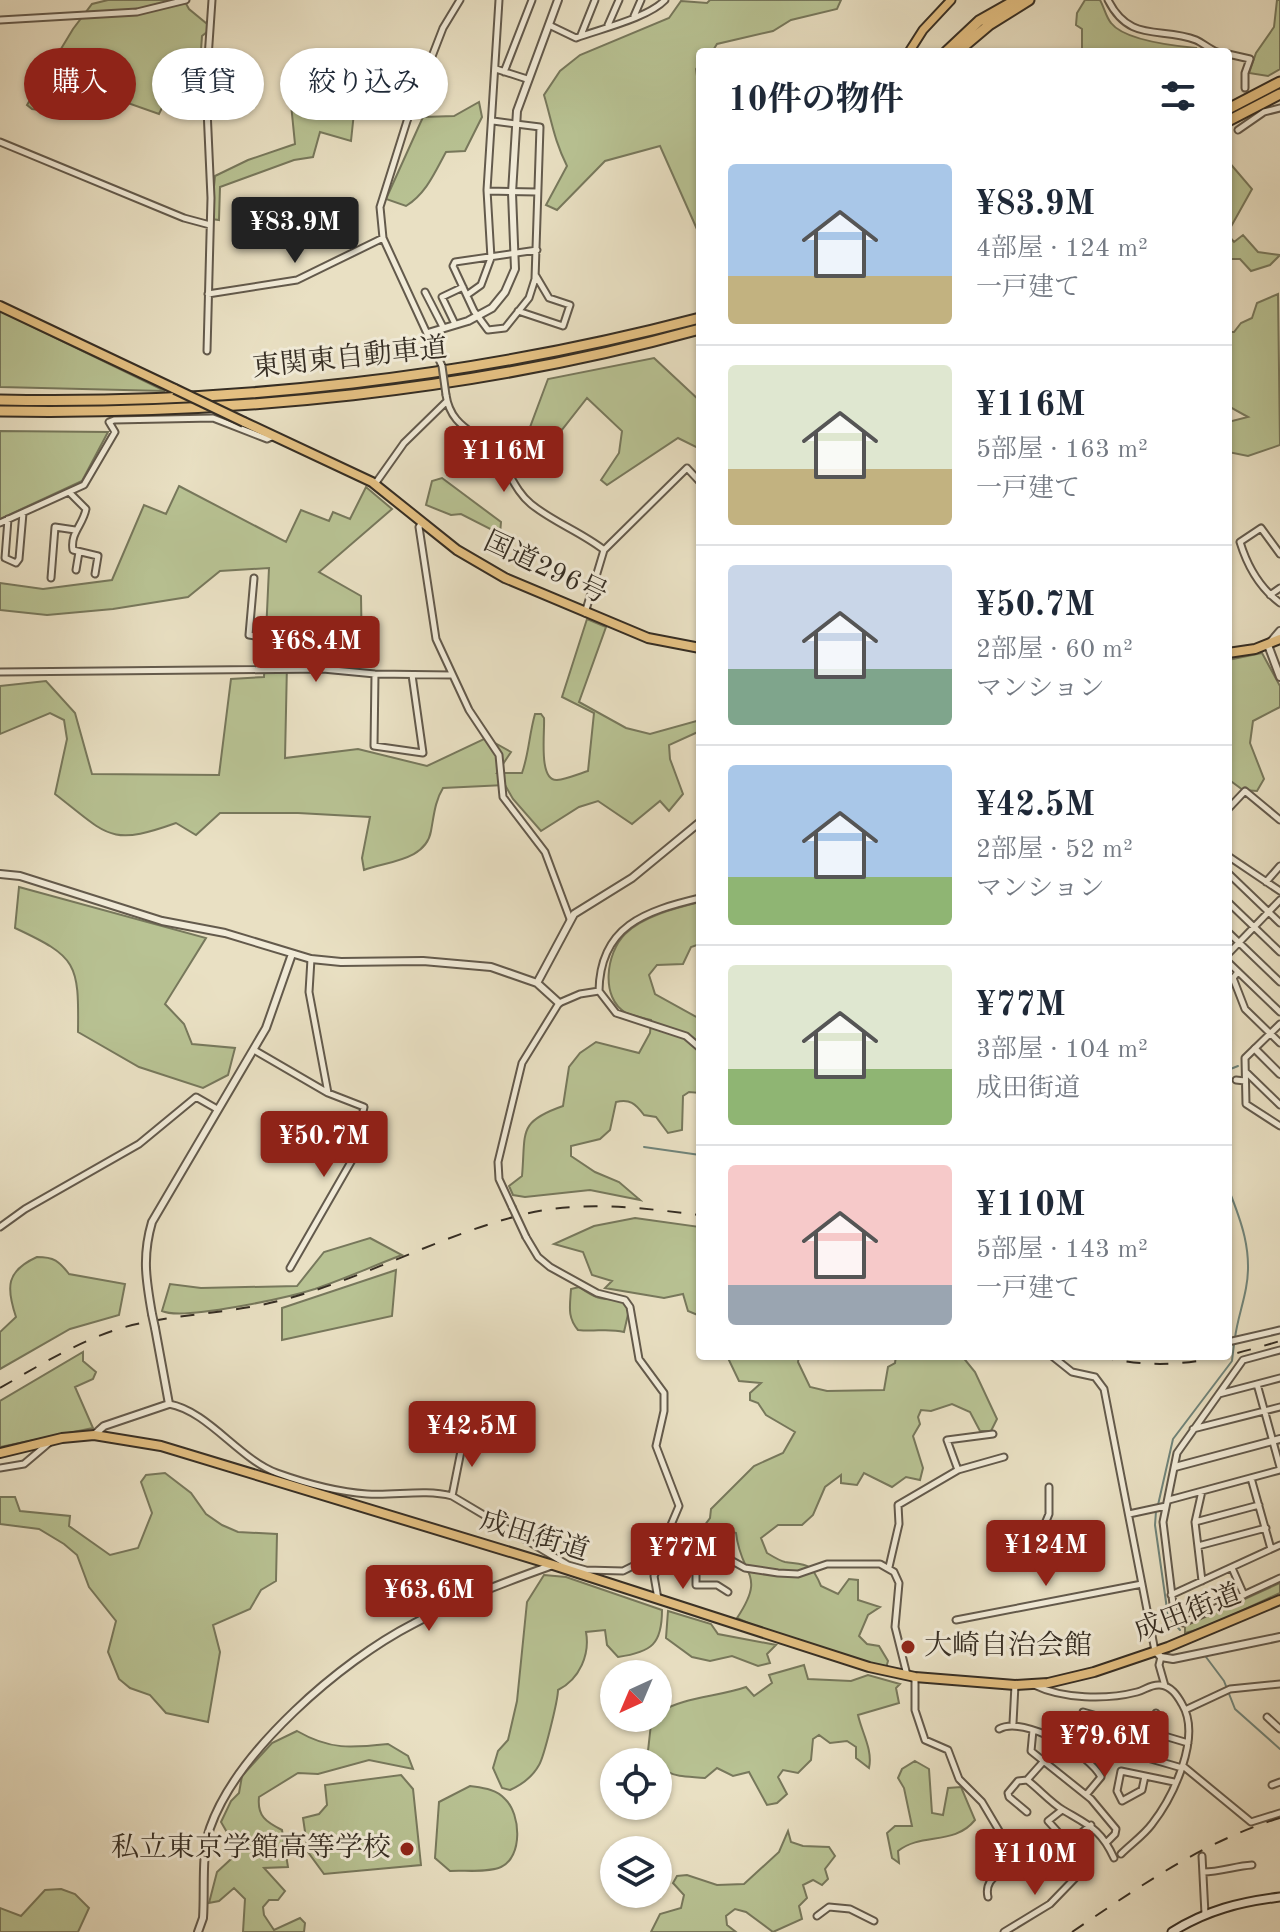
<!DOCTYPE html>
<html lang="ja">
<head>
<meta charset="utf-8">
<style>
  body { margin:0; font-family:"Old Standard TT","Noto Serif JP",serif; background:#f2f2f3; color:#1f2937; height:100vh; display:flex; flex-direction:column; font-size:30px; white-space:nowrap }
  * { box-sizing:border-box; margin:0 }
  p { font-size:26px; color:#747a83 }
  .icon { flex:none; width:44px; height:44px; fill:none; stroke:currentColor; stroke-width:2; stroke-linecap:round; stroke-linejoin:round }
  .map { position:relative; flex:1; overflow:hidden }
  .side { position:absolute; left:696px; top:48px; width:536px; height:1312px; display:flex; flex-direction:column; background:#fff; border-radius:8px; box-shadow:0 2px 6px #0004 }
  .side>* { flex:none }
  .guide { position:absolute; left:24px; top:48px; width:552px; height:72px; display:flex; gap:16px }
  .needle { width:52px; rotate:224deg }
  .tools { position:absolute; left:600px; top:1660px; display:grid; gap:16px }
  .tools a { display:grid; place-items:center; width:72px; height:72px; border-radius:50%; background:#fff; box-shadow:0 2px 6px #0004; font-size:40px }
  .price { position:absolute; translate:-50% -68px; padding:0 18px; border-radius:8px; background:#8f2418; color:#fff; font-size:26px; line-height:52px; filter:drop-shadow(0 2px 4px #0008) }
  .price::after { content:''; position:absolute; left:50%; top:48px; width:24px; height:18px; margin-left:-12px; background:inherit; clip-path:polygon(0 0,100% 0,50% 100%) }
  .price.selected { background:#222; color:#fff }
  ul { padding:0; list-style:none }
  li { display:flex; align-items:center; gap:24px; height:200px; padding:0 32px }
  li+li { border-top:2px solid #e0e1e3 }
  li span { display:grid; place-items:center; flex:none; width:224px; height:160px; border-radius:8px; color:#555 }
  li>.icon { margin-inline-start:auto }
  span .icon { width:96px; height:96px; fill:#fffc; stroke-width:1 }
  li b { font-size:34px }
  h2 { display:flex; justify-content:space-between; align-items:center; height:96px; padding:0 32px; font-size:34px }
  .tag { padding:0 28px; border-radius:36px; background:#fff; box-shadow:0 2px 6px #0004; font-size:28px; line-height:72px }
  .tag.selected { background:#8f2418; color:#fff }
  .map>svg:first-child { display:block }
</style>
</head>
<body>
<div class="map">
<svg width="1280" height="1932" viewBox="0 0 1280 1932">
  <rect width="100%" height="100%" fill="#e9e0c3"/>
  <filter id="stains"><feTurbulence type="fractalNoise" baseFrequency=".0025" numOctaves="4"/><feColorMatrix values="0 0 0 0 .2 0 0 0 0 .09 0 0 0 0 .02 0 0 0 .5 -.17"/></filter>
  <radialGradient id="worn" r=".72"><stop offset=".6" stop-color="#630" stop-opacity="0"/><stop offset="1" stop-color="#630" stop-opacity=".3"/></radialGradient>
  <path fill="#b8c293" stroke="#77785c" stroke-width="2" d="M108 0H184L189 9 212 28 202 36 200 64 173 67 171 89 159 114 111 97 81 115 32 109 27 105 73 29 92 4Z
    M710 0H841L837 9 791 20 773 31 717 44 712 52H700V64L696 69 700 97V236L660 146 605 161 557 210 546 205 567 166C554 140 552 122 544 95L560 71 580 55 669 18 681 1 707 3Z
    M1085 0H1100C1104 7 1106 17 1111 23 1125 41 1175 46 1196 48L1195 52H1082V29L1076 25 1077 13Z
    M1277 0H1280V69L1268 76 1249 73 1256 53 1274 27Z
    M347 90 355 103 351 141 320 132 313 157 294 160 220 187 219 220 211 219 215 176 248 160 295 144 290 94Z
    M479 102 482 117 465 151 446 152C435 172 426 194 406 206L386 199 423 117 454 116Z
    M1228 161 1252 189 1228 232Z
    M1228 235 1234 242 1243 235 1258 252 1280 255 1270 265 1251 271 1240 259H1228Z
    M1278 294 1280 445 1248 456 1228 452V422L1248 417 1228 406V332H1234L1241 323 1252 318 1257 303Z
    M0 311 165 391 0 387Z
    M654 358 700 401V449L678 438 607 485 601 480 619 453 622 431 587 398 561 431 532 457 529 430 548 379Z
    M0 431 108 432 82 481 0 519Z
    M442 478 501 522 500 534 461 514 451 515 426 505 432 481Z
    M179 486 286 542 301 510 329 521 333 512 350 519 366 487 392 509 319 572 361 596 362 658 287 664 285 758 358 749 427 766 486 738 511 752 497 773H522C529 753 529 735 535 714H541L544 718C545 732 538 781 557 780 567 779 578 774 588 771L594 713 562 697 587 619 606 627 579 702 626 728 650 734 700 720V731L669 745 670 759 683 794 669 811 660 801 632 824 598 801 579 807 541 831 513 799 505 785 443 788C435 801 434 815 431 831 426 860 389 861 364 870L362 858 370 817 298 813H220L196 835 176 823C109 847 108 835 55 794L67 739 64 720 50 713 0 734V686L46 681 75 713 92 774 219 775 231 679 264 677 269 568 220 571 188 597 113 609 47 615 0 610V583L43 589 112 580 144 505 166 514Z
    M1262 653 1280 686V707L1253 721 1250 743 1264 779 1257 791 1243 790 1228 779 1231 730 1228 729V660Z
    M19 887 206 938 165 1004 184 1024 192 1044 235 1048 228 1075 203 1088 139 1067 78 1032C79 963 77 957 15 928Z
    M700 902V944L691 947 683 964 657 965 649 975 655 994 700 1019V1093L689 1092 683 1096 682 1130 668 1133 656 1117 644 1115C635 1103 630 1099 616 1102L610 1130 600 1139 571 1146V1156L595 1172 619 1182 640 1200 590 1190 525 1197 513 1195 509 1186 522 1176C526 1132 517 1122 563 1106L569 1067 580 1053 596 1042 639 1053 650 1033 651 1020C643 1018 633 1016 626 1013 600 998 606 953 625 934 643 916 676 908 700 902Z
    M635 1218 700 1227V1316L688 1311 683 1294 664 1298 605 1288 612 1281 592 1275 583 1252 554 1244 594 1226Z
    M370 1238 402 1255C373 1266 344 1279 315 1289 290 1297 183 1321 162 1311L170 1284 201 1288 297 1286 324 1252Z
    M37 1257C54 1257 59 1261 69 1274L125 1284 119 1315 70 1329 0 1369V1332L16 1317C6 1287 6 1271 37 1257Z
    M396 1270 392 1316 282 1340V1308Z
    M579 1287C598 1300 599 1299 623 1300L629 1310 624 1332C608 1328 595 1332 578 1330 567 1317 570 1306 571 1289Z
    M83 1352V1361L96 1372 93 1379 75 1387 93 1428 0 1447V1401Z
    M727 1356H799L798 1362 810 1387 827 1391 884 1390 888 1367 895 1363 896 1356H962L975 1372 997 1419 991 1431H980L970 1412 952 1404 931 1411 921 1410 918 1417 920 1424 913 1436 923 1468 920 1480 906 1477 892 1487 864 1473 857 1485 841 1483V1475L825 1487 813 1515 802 1525H778L761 1538 767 1553C772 1556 780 1561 785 1562 807 1565 811 1562 821 1586L838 1594 849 1579 858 1580V1600L880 1607 868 1615 859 1636 867 1644 879 1646 888 1661 886 1668 768 1632 737 1618C767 1573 741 1577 736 1533L729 1531 723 1553 681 1544V1535L690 1528 704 1526 710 1518 711 1509 754 1466 783 1453 795 1432 766 1415 758 1403 750 1400V1393L761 1383 739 1381Z
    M165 1473 191 1493 206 1514 222 1525 238 1532 277 1534 276 1581 261 1590 250 1609 213 1625 220 1652 208 1722 166 1713 150 1695 130 1688 119 1679 108 1652 116 1621 89 1587 77 1555 64 1544 39 1529 0 1524V1497H15L20 1511 70 1516 69 1526 110 1555 138 1548 152 1513 141 1482 146 1475Z
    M544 1575 566 1577 662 1610C662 1644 652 1652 618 1657L607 1645 605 1630 586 1632C590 1654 580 1679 558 1690 558 1700 544 1757 539 1765 533 1776 521 1785 510 1790L502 1788 493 1768 498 1751 508 1740 517 1701 527 1602Z
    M1280 1583V1593L1207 1627 1185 1633V1626Z
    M668 1611 711 1624 718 1634 776 1645 767 1654 770 1663 758 1666 732 1656 710 1661 692 1657 666 1638Z
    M804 1665 808 1679 851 1681 868 1675 900 1684 896 1688 899 1703 858 1715C862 1733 873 1750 869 1768L856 1758V1747L847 1741 830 1743 819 1735 813 1739 811 1760 798 1773 783 1770 778 1777 787 1794 777 1803 767 1805 749 1772 733 1776 717 1768 705 1778C671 1775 668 1778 648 1751L651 1724 658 1718V1713C683 1697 717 1697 746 1687L754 1696 772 1683 769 1675Z
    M297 1731C330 1750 351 1748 388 1744L408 1756 413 1769 369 1760 318 1774 298 1773 259 1797C257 1816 266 1822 282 1830L288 1867 264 1868 285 1891 278 1900H269L263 1907 264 1915 274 1930 300 1918 305 1923 304 1932H243L245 1899 234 1888 219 1901 209 1903 217 1872 231 1859 232 1841 221 1822 231 1801 239 1793 242 1776 272 1743Z
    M915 1761 929 1769 932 1813 943 1815 948 1788 961 1787 975 1820C954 1846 922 1832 898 1851L899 1863 892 1858 887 1833 895 1826H912L904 1788 898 1778 902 1769Z
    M401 1775 413 1789 421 1865 324 1874 308 1852 303 1818 319 1814 327 1805 325 1785Z
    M470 1786C483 1788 496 1789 505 1799 521 1814 523 1857 501 1867 488 1873 464 1870 450 1871L435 1858 439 1802Z
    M788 1831 791 1842 803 1846 829 1847 835 1856 825 1869 828 1879 822 1885 813 1880 803 1885 807 1898 799 1906 802 1919 773 1932 746 1912 735 1909 726 1916 727 1925 736 1932H651L660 1914 681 1908 684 1895 673 1883 677 1876 687 1875 717 1885 744 1884 779 1852Z
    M61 1889 75 1894 89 1908 78 1932H0V1908L21 1916 45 1890Z"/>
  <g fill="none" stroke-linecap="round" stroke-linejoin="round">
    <path stroke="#70847a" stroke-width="2" d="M1228 1070 1238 1066
      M644 1147 700 1155
      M1228 1188C1241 1220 1253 1252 1246 1288 1243 1305 1237 1321 1235 1338
      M1158 1505 1173 1439 1232 1361 1234 1344
      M1156 1511 1155 1525 1168 1616 1180 1630
      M1206 1657 1224 1681 1235 1709 1280 1749"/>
    <path stroke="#c5bca3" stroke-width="5" stroke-dasharray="5 2.5" stroke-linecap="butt" d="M1237 122 1245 88"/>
    <g stroke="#635a4c" stroke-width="9">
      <path id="minor" d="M1108 0C1130 44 1162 26 1196 40 1203 43 1209 49 1217 52
        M634 16 641 0
        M0 20 137 12 186 0
        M549 25 576 38C600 29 648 18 665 0
        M608 25 619 0
        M581 35 595 0
        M1228 54 1250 59 1245 73V88
        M496 69 527 79
        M504 72 532 0
        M493 121 540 127 535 279 529 298 505 328 488 330 474 311 453 266 455 262 537 250
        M1238 130 1264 112 1280 108
        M0 142 184 218 210 225
        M487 191 537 192
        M425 292 443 327
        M208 294 297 280 383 238
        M467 295 481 285 491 258 487 190 499 0
        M518 311 563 326 570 305 549 298 536 276
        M455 324 442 297 463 287
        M207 351 211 198 206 87 212 0
        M442 366 383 238 380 207 407 121 443 28 460 0
        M446 395C451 429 478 431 496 454 509 470 515 491 531 504 553 522 581 532 604 550
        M375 484 404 443 447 401
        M69 492 86 509C83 525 70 533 73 550L98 556 95 574
        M8 519 5 558 16 563 19 559 23 513
        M422 522 419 527 436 639 469 710 499 755 503 797 545 852 570 919
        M0 523 84 485 115 432 109 422 114 420 213 418 267 439 274 436
        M1280 554 1261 528 1240 542C1247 565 1260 588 1280 603
        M76 570 79 552
        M51 578 55 527 75 530
        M254 578 249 635 261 637 259 669
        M1270 595 1280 588
        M585 613 604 550 687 468 700 482
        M0 672 323 669 375 674 452 675
        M375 674 374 746 423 753 412 675
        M1228 809 1245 791 1280 820
        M1228 856 1280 891
        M1228 873 1280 923
        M1266 882 1280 866
        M700 898C645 911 600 926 599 991L616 1013 686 1036 700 1048
        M1228 902 1280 952
        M1228 932 1280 982
        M1228 954 1280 900
        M311 959 309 992 328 1093
        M1228 962 1280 1012
        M1238 972 1233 978 1245 1009 1280 1043
        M1280 1024 1245 1058 1246 1104 1280 1126
        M254 1050 328 1093 364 1107 359 1130V1148L290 1268
        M1246 1072 1280 1105
        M1236 1080 1245 1081
        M512 1207 499 1179 498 1162 522 1063 559 1003 580 994 599 991
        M0 1227 25 1209 139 1144 196 1097 217 1109
        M526 1237 538 1257 550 1267 597 1293 625 1300 630 1307 639 1359 664 1393V1411L656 1446 679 1506 668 1532 667 1549
        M1228 1342 1280 1330
        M1280 1350 1243 1360 1177 1453 1163 1522 1174 1612 1183 1623 1280 1578
        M1052 1356 1072 1372 1095 1377 1104 1389 1155 1651
        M1257 1384 1280 1467
        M1219 1394 1280 1378
        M169 1404C208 1411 239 1459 277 1473 305 1483 337 1492 367 1494 395 1496 424 1489 452 1496L568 1565 586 1570 623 1571 667 1549 709 1548 745 1568 778 1573 798 1574 827 1564H880L894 1572 899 1583 895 1627 907 1675
        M1193 1429 1280 1407
        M0 1468 24 1464 50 1442
        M958 1470 947 1440 993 1434
        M1251 1478 1271 1549
        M1202 1491 1195 1522 1202 1581
        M452 1496 461 1451 470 1434
        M1169 1500 1280 1470
        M1129 1514 1166 1506
        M1195 1522 1259 1505
        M1044 1526 1049 1514V1487
        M1198 1546 1266 1528
        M696 1548V1585H717L728 1592
        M889 1567 899 1524 898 1505 958 1470 1004 1457
        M1232 1568 1244 1595
        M1171 1595 1280 1545
        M658 1599 654 1576 668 1549
        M956 1620 1142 1584
        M1161 1657 1159 1665 1165 1686
        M915 1677V1710L925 1740 948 1750 959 1779 982 1802 1014 1856 1072 1857 1082 1871 1050 1904 1004 1932
        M1034 1685C1063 1699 1106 1700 1137 1692 1145 1690 1151 1684 1160 1685 1171 1686 1177 1695 1182 1704 1202 1737 1173 1797 1152 1824 1144 1835 1131 1844 1121 1854
        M1185 1710 1230 1689 1280 1684
        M1156 1713 1144 1757 1182 1768
        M1267 1717 1280 1729
        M1013 1723 1015 1685
        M999 1729C1024 1715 1089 1754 1101 1777L1086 1795
        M1033 1730 1031 1751 1091 1799 1116 1829 1115 1834 1107 1842
        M1151 1732 1188 1743
        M1072 1750 1083 1712 1129 1725 1121 1751 1075 1738
        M1183 1766 1251 1822 1280 1813
        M1145 1776 1142 1790 1122 1801 1117 1791 1121 1771 1174 1782
        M1027 1780C1039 1789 1050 1802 1063 1810 1088 1825 1101 1829 1114 1858
        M1272 1785 1280 1782
        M1062 1810 1048 1821 1068 1843
        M1027 1812 1009 1797 1008 1793 1018 1781 1027 1780 1043 1762
        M1071 1856 1063 1848 1091 1825
        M1202 1856 1205 1914
        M1203 1872C1221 1872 1235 1866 1252 1865
        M988 1897C983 1875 1007 1874 1014 1856
        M817 1916 829 1907 850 1909 874 1921"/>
    </g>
    <g stroke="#635a4c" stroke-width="10">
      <path id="tertiary" d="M428 333 468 321 492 308 505 292 515 269 512 193 517 111 558 0
        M1280 631 1268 645 1280 677
        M0 874 20 876 162 921 225 933 311 959 341 962 423 961 491 967 537 983 559 1003
        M537 983 574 914 632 878 700 822
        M1255 1049 1280 1074
        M152 1314C146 1280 142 1256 152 1222L266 1028 292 954
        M94 1435 104 1426 169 1404 155 1328
        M1175 1467 1280 1439
        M1155 1651 1161 1657 1173 1659 1280 1637
        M198 1932 203 1918C205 1890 201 1854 210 1828 237 1751 341 1661 413 1624 457 1600 505 1582 553 1565"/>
    </g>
    <g stroke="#362e24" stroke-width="11">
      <path id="secondary" d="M1172 1932C1207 1910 1240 1902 1280 1897"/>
    </g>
    <g stroke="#362e24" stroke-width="11">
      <path id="primary" d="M909 52 923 30 951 0"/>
    </g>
    <g stroke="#362e24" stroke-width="12">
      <path id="trunk" d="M0 306 175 389
        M244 422 372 482 457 550 505 578 648 638 700 648
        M1228 653 1255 649 1280 639
        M0 1453 62 1438 94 1435 161 1446 553 1565 869 1667 915 1677 1015 1685 1048 1683 1094 1672 1168 1647 1280 1600"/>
    </g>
    <g stroke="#362e24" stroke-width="13">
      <path id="motorway" d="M946 52 979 21 1016 0
        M957 52 989 25 1029 0
        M1228 109 1280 82
        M1228 121 1280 94
        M0 400C232 405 475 377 700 318
        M0 411C233 415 475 391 700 329"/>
    </g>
    <use href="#minor" stroke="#f1ebd8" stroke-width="5"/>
    <use href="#tertiary" stroke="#f1ebd8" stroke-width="6"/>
    <use href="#secondary" stroke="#f1ebd8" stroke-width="7"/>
    <use href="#primary" stroke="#e4c082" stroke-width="7"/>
    <use href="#trunk" stroke="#e4c082" stroke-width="8"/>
    <use href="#motorway" stroke="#e4c082" stroke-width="9"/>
    <path stroke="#362e24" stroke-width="2" stroke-dasharray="14 14" stroke-linecap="butt" d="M1099 1356C1165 1373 1216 1360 1280 1341
      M0 1388C40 1365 80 1340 125 1327 177 1313 233 1314 286 1299 368 1277 443 1234 525 1214 583 1200 642 1208 700 1215
      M1072 1932C1139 1887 1202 1842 1280 1818"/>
    <g stroke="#635a4c" stroke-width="9" stroke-linecap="butt">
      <path id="minor-bridge" d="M442 366 446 395
        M512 1207 526 1237"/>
    </g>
    <g stroke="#635a4c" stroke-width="10" stroke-linecap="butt">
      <path id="tertiary-bridge" d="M152 1314 155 1328"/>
    </g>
    <g stroke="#362e24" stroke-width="12" stroke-linecap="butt">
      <path id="trunk-bridge" d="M175 389 244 422"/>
    </g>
    <use href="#minor-bridge" stroke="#f1ebd8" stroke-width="5"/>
    <use href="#tertiary-bridge" stroke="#f1ebd8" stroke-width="6"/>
    <use href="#trunk-bridge" stroke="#e4c082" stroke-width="8"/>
  </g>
  <g fill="#8f2418" stroke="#f1ebd8" stroke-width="3">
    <circle cx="908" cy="1647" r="8"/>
    <circle cx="407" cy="1849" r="8"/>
  </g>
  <g text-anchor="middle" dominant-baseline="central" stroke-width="6" stroke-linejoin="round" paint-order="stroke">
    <g font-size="28" fill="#362e24" stroke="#f1ebd8">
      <text transform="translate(350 359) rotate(-6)">東関東自動車道</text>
      <text transform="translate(545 569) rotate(25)">国道296号</text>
      <text transform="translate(534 1537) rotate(17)">成田街道</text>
      <text transform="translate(1188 1614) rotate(-21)">成田街道</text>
    </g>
    <g font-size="28" fill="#362e24" stroke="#f1ebd8" text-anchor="start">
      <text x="924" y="1647">大崎自治会館</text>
      <text x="391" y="1849" text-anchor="end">私立東京学館高等学校</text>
    </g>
  </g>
  <rect width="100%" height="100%" filter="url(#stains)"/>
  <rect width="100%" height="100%" fill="url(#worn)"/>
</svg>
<div class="tools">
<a><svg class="needle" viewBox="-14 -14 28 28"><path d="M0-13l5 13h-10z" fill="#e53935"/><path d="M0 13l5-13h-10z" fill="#747a83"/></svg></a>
<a><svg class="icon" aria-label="locate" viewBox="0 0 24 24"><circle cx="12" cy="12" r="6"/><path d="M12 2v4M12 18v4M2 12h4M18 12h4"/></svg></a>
<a><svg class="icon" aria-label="layers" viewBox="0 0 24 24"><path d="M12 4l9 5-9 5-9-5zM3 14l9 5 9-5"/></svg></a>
</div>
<b class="price selected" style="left:295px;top:265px">¥83.9M</b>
<b class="price" style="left:504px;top:494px">¥116M</b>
<b class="price" style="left:316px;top:684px">¥68.4M</b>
<b class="price" style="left:324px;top:1179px">¥50.7M</b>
<b class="price" style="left:472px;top:1469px">¥42.5M</b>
<b class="price" style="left:1046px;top:1588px">¥124M</b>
<b class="price" style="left:683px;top:1591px">¥77M</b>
<b class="price" style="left:429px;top:1633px">¥63.6M</b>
<b class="price" style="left:1105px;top:1779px">¥79.6M</b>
<b class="price" style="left:1035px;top:1897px">¥110M</b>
<div class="guide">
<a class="tag selected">購入</a>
<a class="tag">賃貸</a>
<a class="tag">絞り込み</a>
</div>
<section class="side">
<h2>10件の物件<svg class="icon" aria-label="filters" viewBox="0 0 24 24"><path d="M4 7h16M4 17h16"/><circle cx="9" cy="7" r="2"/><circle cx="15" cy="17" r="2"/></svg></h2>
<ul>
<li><span style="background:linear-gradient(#a9c7e8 70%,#c2b280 0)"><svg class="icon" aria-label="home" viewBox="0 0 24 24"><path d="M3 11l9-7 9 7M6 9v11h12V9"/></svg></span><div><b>¥83.9M</b><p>4部屋 · 124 m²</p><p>一戸建て</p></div></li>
<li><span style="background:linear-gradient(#dfe7d0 65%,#c2b280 0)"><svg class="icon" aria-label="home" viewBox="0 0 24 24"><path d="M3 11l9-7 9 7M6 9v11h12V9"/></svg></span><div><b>¥116M</b><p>5部屋 · 163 m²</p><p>一戸建て</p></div></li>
<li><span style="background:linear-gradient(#c9d6e8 65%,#7fa58c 0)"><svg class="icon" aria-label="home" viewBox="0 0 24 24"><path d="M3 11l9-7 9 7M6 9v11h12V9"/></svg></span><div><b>¥50.7M</b><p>2部屋 · 60 m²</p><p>マンション</p></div></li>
<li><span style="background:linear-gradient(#a9c7e8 70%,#8fb573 0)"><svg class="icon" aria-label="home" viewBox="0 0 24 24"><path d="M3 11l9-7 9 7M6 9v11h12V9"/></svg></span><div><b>¥42.5M</b><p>2部屋 · 52 m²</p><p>マンション</p></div></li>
<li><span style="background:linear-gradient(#dfe7d0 65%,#8fb573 0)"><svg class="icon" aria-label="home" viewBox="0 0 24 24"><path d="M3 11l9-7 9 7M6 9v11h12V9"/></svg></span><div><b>¥77M</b><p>3部屋 · 104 m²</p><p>成田街道</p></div></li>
<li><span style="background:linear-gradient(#f6c9c9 75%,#9aa5b1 0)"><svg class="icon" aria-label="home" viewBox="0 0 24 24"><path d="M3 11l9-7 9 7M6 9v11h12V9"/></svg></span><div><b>¥110M</b><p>5部屋 · 143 m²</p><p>一戸建て</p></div></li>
</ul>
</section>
</div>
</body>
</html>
